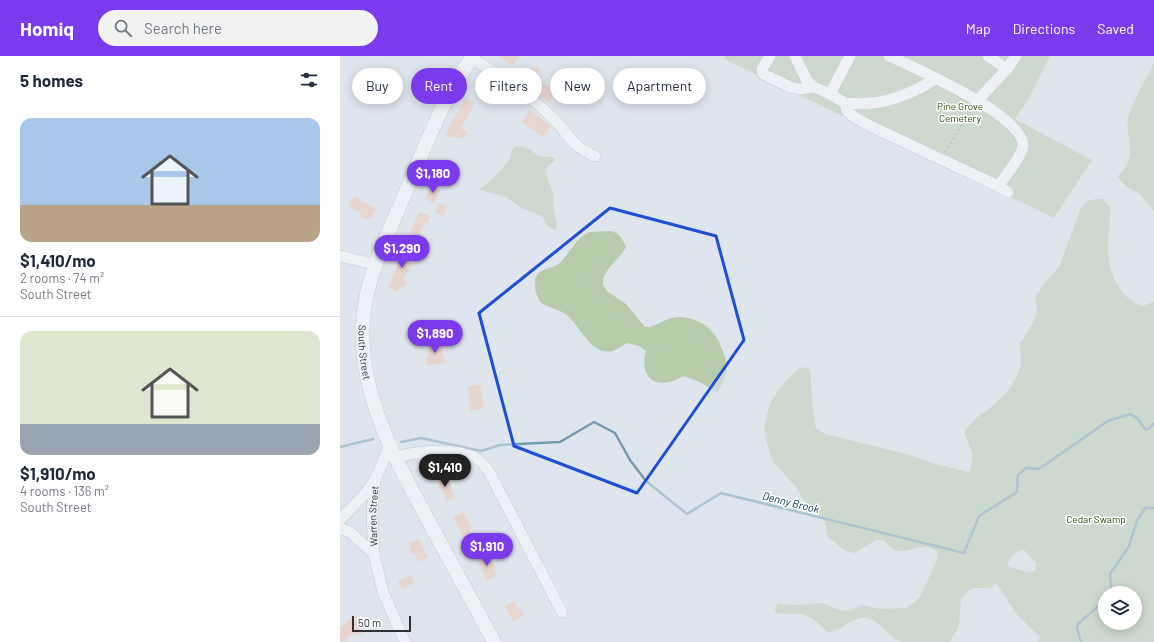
<!DOCTYPE html>
<html lang="en">
<head>
<meta charset="utf-8">
<style>
  body { margin:0; font-family:Barlow,sans-serif; background:#f2f2f3; color:#1f2937; height:100vh; display:flex; flex-direction:column; font-size:15px; white-space:nowrap }
  * { box-sizing:border-box; margin:0 }
  p { font-size:13px; color:#747a83 }
  .icon { flex:none; width:22px; height:22px; fill:none; stroke:currentColor; stroke-width:2; stroke-linecap:round; stroke-linejoin:round }
  .map { position:relative; flex:1; overflow:hidden }
  .sheet { display:flex; flex-direction:column; background:#fff; width:340px }
  .sheet>* { flex:none }
  .banner { position:absolute; left:12px; top:12px; width:380px; height:36px; display:flex; gap:8px }
  .buttons { position:absolute; left:758px; top:530px; display:grid; gap:8px }
  .buttons a { display:grid; place-items:center; width:44px; height:44px; border-radius:50%; background:#fff; box-shadow:0 2px 10px #0003; font-size:20px }
  .scale { position:absolute; left:12px; bottom:10px; width:59px; box-sizing:border-box; padding-left:4px; border:2px solid #2f3234; border-top:0; font-size:11px; line-height:14px; white-space:nowrap; color:#2f3234; -webkit-text-stroke:3px #fff; paint-order:stroke }
  .price { position:absolute; translate:-50% -34px; padding:0 9px; border-radius:14px; background:#7c3aed; color:#fff; font-size:13px; line-height:26px; filter:drop-shadow(0 1px 2px #0008) }
  .price::after { content:''; position:absolute; left:50%; top:24px; width:12px; height:9px; margin-left:-6px; background:inherit; clip-path:polygon(0 0,100% 0,50% 100%) }
  .price.selected { background:#222; color:#fff }
  ul { padding:0; list-style:none }
  li { display:grid; align-content:center; gap:8px; height:212px; padding:0 20px }
  li+li { border-top:1px solid #e0e1e3 }
  li span { display:grid; place-items:center; height:124px; border-radius:12px; color:#555 }
  li>.icon { margin-inline-start:auto }
  span .icon { width:72px; height:72px; fill:#fffc; stroke-width:1 }
  li b { font-size:17px }
  h2 { display:flex; justify-content:space-between; align-items:center; height:48px; padding:0 20px; font-size:17px }
  .chip { padding:0 14px; border-radius:18px; background:#fff; box-shadow:0 2px 10px #0003; font-size:14px; line-height:36px }
  .chip.selected { background:#7c3aed; color:#fff }
  header { display:flex; align-items:center; gap:24px; box-sizing:border-box; height:56px; padding:0 20px; background:#7c3aed; color:#fff }
  header strong { font-size:19px }
  nav { display:flex; gap:22px; margin-inline-start:auto; font-size:14px }
  .search { width:280px; height:36px; background:#f2f2f3; display:flex; align-items:center; gap:10px; box-sizing:border-box; padding:0 14px; border-radius:22px; color:#747a83; font-size:15px }
  main { display:flex; flex:1; min-height:0 }
  .map>svg:first-child { display:block }
</style>
</head>
<body>
<header>
<strong>Homiq</strong>
<div class="search"><svg class="icon" aria-label="search" viewBox="0 0 24 24"><circle cx="10" cy="10" r="6"/><path d="M15 15l6 6"/></svg>Search here</div>
<nav><a>Map</a><a>Directions</a><a>Saved</a></nav>
</header>
<main>
<section class="sheet">
<h2>5 homes<svg class="icon" aria-label="filters" viewBox="0 0 24 24"><path d="M4 7h16M4 17h16"/><circle cx="9" cy="7" r="2"/><circle cx="15" cy="17" r="2"/></svg></h2>
<ul>
<li><span style="background:linear-gradient(#a9c7e8 70%,#b9a48a 0)"><svg class="icon" aria-label="home" viewBox="0 0 24 24"><path d="M3 11l9-7 9 7M6 9v11h12V9"/></svg></span><div><b>$1,410/mo</b><p>2 rooms · 74 m²</p><p>South Street</p></div></li>
<li><span style="background:linear-gradient(#dfe7d0 75%,#9aa5b1 0)"><svg class="icon" aria-label="home" viewBox="0 0 24 24"><path d="M3 11l9-7 9 7M6 9v11h12V9"/></svg></span><div><b>$1,910/mo</b><p>4 rooms · 136 m²</p><p>South Street</p></div></li>
</ul>
</section>
<div class="map">
<svg width="814" height="586" viewBox="0 0 814 586">
  <rect width="100%" height="100%" fill="#dfe5ec"/>
  <path fill="#b8cbab" fill-rule="evenodd" d="M386 0H710L688 44 675 63 752 104 714 162 384 3Z
    M814 7V155L800 138 788 132 777 121C800 100 785 85 788 63 791 47 807 23 814 7Z
    M179 90 186 91 199 100 213 101 215 104 207 111 206 118 214 140 213 148 217 168 216 174 207 170 203 161 182 152 164 140 138 134C146 129 164 113 168 105 171 101 171 96 174 91Z
    M756 143H763L770 151C771 164 768 176 768 189 767 214 778 241 802 250L814 246V586H697L700 581 678 560 656 527 650 532H636L627 535 621 544 619 570 610 586C598 586 571 586 561 586 548 582 540 563 525 562 513 561 501 574 489 577 481 570 473 561 462 558 454 557 445 559 436 557L435 552 438 548 459 549 482 547 500 554 509 555 522 549 540 553 566 552 575 546 581 539 598 501V496C583 484 567 499 554 494 551 493 546 486 543 484H536L515 497 505 495 488 481 485 466 462 442 456 431 433 406 426 384 424 370 430 347 443 328 458 313 463 311 470 313C472 325 472 367 477 373 479 375 483 376 485 378L570 399 595 408 629 416C636 398 630 393 624 376L636 362 650 352 669 334 676 321 681 309 680 287 693 267 697 255 695 242 704 227 719 211 741 152 747 145ZM684 494 696 507 695 515 686 516 667 510C670 501 674 495 684 494ZM765 537H795V567H765Z
    M269 175C278 175 283 183 286 191 280 204 261 214 263 229L267 235 286 248 305 271C317 272 326 260 339 261 362 262 377 275 383 296 385 301 387 306 387 311 386 321 382 329 377 337L362 327 344 320C339 322 334 325 329 326 307 331 301 312 306 295L299 290 287 287C283 289 278 293 273 295 252 300 240 271 228 260 220 253 208 252 200 246 194 234 190 218 206 213 211 211 216 210 220 207 230 197 237 180 250 176 257 175 263 176 269 175Z"/>
  <g fill="none" stroke-linecap="round" stroke-linejoin="round">
    <path stroke="#739bad" stroke-width="2.5" d="M61 386 81 382 141 395 160 389 220 386 254 366 275 377 290 404 306 425 347 458 381 437 624 497 639 460 677 436 678 419 686 412 699 413 768 365 790 358 797 362 805 373H808L814 368
      M0 391 33 383
      M769 537 771 530 770 518 789 490 797 465 805 452H814
      M741 586 737 572 738 568 765 544"/>
  </g>
  <path fill="#f6c2ac" d="M159 0H180L172 10Z
    M193 10 199 14 194 22 215 36 209 47 182 27Z
    M142 19 154 27 147 38 135 30Z
    M39 22 48 23V32H45L44 44 31 43 32 37H29L30 29 34 30V26H38Z
    M323 26 325 33 317 36 315 29Z
    M252 27 259 32 254 39 246 34Z
    M126 42 135 47 121 72 127 76 124 82 120 81 119 83 113 80 112 82 105 79 113 62 114 63Z
    M190 54 211 70 203 81 182 66Z
    M92 130 101 134 94 147 85 143Z
    M14 140 36 153 32 162 30 161 28 164 20 160 21 157 10 152 11 150 9 149Z
    M99 147 107 150 103 160 95 156Z
    M79 156 90 160 88 167 85 166 79 181 70 177Z
    M66 188 75 192 69 206 72 208 63 224 67 225 64 232 60 230 58 236 48 232Z
    M101 285 105 307 87 310 86 301H89L87 287Z
    M140 328 144 352 130 355 128 330Z
    M106 419 115 442 106 445 102 433 99 434 96 423Z
    M123 456 132 472 129 473 134 481 126 485 113 461Z
    M79 483 88 501 78 506 74 497 71 498 68 492 71 491 69 487Z
    M144 498 148 506 152 504 157 512 154 514 157 519 147 525 136 502Z
    M71 519 74 527 62 533 58 525Z
    M174 545 179 554 181 553 185 559 173 565 165 550Z
    M18 559 24 570 21 574 23 577 17 580 15 577 8 581 5 586H0V571L7 567 6 565Z"/>
  <g fill="none" stroke-linecap="round" stroke-linejoin="round">
    <g stroke="#a6acb3" stroke-width="12">
      <g id="minor">
        <path d="M430 0 422 13 423 18 450 31 459 33 474 31 490 38"/>
        <path d="M455 0 467 25 474 31"/>
        <path d="M510 0 490 38 505 47 507 55 514 61 528 69 658 130C664 123 683 98 683 89 682 59 575 12 549 0"/>
        <path d="M648 0 667 13"/>
        <path d="M132 2C159 20 188 38 212 61 229 77 230 90 255 100"/>
        <path d="M638 44 667 13 676 0"/>
        <path d="M505 47C538 51 567 41 595 23"/>
        <path d="M658 130 668 136"/>
        <path d="M0 200 35 208"/>
        <path d="M54 401C76 396 116 390 137 403 146 408 151 418 155 427L222 556"/>
        <path d="M0 464 25 438 36 422 50 389"/>
        <path d="M0 472 10 476 34 498 43 536 65 586"/>
        <path id="s1" d="M34 498 32 456 35 425"/>
      </g>
    </g>
    <g stroke="#a6acb3" stroke-width="15">
      <g id="major">
        <path id="s2" d="M133 0C103 41 86 89 66 135 52 170 33 206 26 243 9 324 56 405 93 473 113 511 134 548 154 586"/>
      </g>
    </g>
    <path stroke="#8c9195" stroke-width="1.5" stroke-dasharray="2 3" stroke-linecap="butt" d="M605 96 633 52"/>
    <use href="#minor" stroke="#fff" stroke-width="11"/>
    <use href="#major" stroke="#fff" stroke-width="14"/>
  </g>
  <path d="M0 0H814V586H0ZM270 152 376 180 404 284 297 437 174 390 139 257Z" fill="#dfe5ec" fill-opacity=".55" fill-rule="evenodd"/>
  <path fill="none" stroke="#1d4ed8" stroke-width="3" stroke-linejoin="round" d="M270 152 376 180 404 284 297 437 174 390 139 257Z"/>
  <g text-anchor="middle" dominant-baseline="central" stroke-width="3" stroke-linejoin="round" paint-order="stroke">
    <g font-size="10" fill="#274704" stroke="#fff">
      <text x="620" y="50">Pine Grove<tspan x="620" dy="12">Cemetery</tspan></text>
      <text x="756" y="463">Cedar Swamp</text>
    </g>
    <g font-size="10" fill="#2f3234" stroke="#fff">
      <text stroke="none"><textPath href="#s2" startOffset="320">South Street</textPath></text>
      <text stroke="none"><textPath href="#s1" startOffset="38">Warren Street</textPath></text>
    </g>
    <g font-size="11" font-style="italic" fill="#013547" stroke="#fff">
      <text transform="translate(451 446) rotate(14)">Denny Brook</text>
    </g>
  </g>
</svg>
<div class="buttons">
<a><svg class="icon" aria-label="layers" viewBox="0 0 24 24"><path d="M12 4l9 5-9 5-9-5zM3 14l9 5 9-5"/></svg></a>
</div>
<div class="scale">50 m</div>
<b class="price" style="left:93px;top:138px">$1,180</b>
<b class="price" style="left:62px;top:213px">$1,290</b>
<b class="price" style="left:95px;top:298px">$1,890</b>
<b class="price selected" style="left:105px;top:432px">$1,410</b>
<b class="price" style="left:147px;top:511px">$1,910</b>
<div class="banner">
<a class="chip">Buy</a>
<a class="chip selected">Rent</a>
<a class="chip">Filters</a>
<a class="chip">New</a>
<a class="chip">Apartment</a>
</div>
</div>
</main>
</body>
</html>
